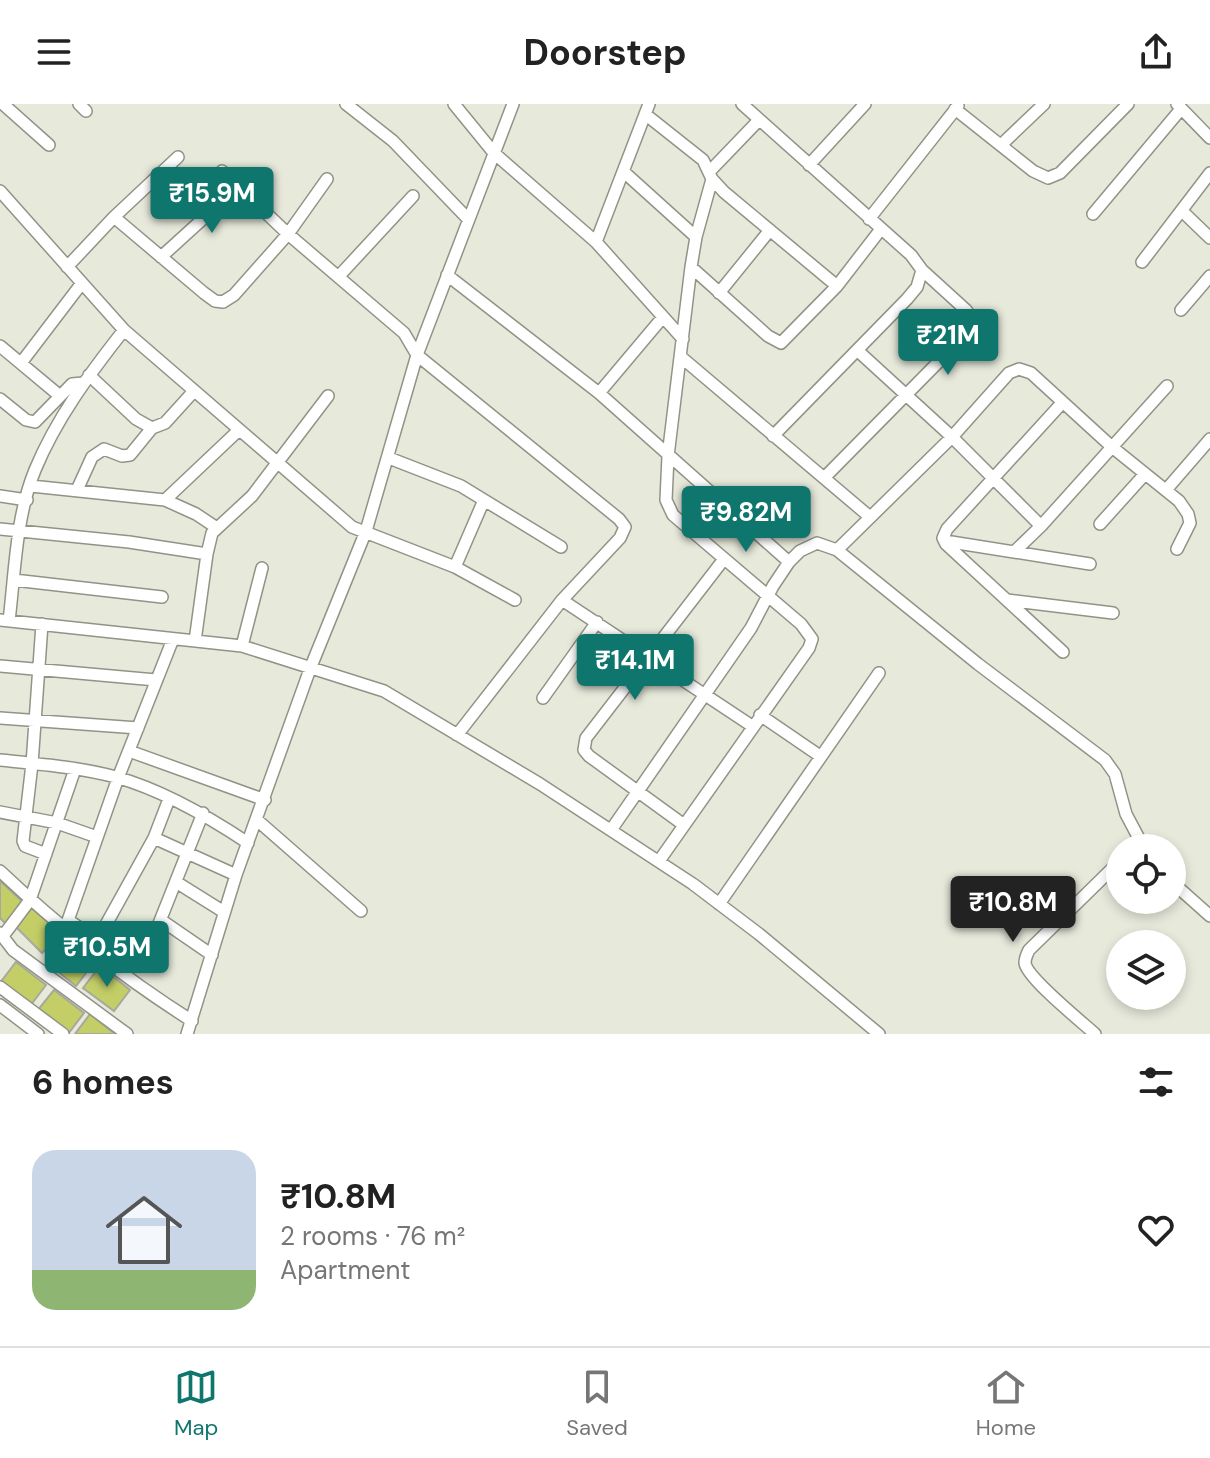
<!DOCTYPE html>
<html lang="en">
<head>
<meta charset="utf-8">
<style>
  body { margin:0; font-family:"DM Sans",sans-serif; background:#f6f6f6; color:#222; height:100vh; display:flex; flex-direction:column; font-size:30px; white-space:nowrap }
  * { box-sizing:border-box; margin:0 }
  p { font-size:26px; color:#767676 }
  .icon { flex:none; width:44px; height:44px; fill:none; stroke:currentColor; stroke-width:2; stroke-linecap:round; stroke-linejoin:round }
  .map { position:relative; height:930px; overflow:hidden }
  .drawer { display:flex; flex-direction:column; background:#fff; flex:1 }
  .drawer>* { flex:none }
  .controls { position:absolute; left:1106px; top:730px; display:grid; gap:16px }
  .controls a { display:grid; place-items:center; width:80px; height:80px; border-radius:50%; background:#fff; box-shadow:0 4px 12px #0003; font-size:40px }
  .price { position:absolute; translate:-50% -68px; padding:0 18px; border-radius:8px; background:#0f766e; color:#fff; font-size:26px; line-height:52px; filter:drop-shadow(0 2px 4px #0008) }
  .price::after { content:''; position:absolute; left:50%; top:48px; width:24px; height:18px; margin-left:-12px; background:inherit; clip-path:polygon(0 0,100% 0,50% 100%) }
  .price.on { background:#222; color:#fff }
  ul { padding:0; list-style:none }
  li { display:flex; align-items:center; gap:24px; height:200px; padding:0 32px }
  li+li { border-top:2px solid #e0e0e0 }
  li span { display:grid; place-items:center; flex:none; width:224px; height:160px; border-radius:24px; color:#555 }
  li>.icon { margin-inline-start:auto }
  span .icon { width:96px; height:96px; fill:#fffc; stroke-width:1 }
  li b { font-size:34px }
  h2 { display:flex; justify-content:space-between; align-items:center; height:96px; padding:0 32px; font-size:34px }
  header { display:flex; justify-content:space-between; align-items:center; height:104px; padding:0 32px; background:#fff; font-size:36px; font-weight:700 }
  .dock { display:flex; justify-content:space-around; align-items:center; height:112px; border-top:2px solid #e0e0e0; background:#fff; font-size:22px; color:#767676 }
  .dock a { display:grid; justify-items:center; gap:4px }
  .dock .on { color:#0f766e }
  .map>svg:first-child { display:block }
</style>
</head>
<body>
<header><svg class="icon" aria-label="menu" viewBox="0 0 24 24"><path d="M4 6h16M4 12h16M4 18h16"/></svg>Doorstep<svg class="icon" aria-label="share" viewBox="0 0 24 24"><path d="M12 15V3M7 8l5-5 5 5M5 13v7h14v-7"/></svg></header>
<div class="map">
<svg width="1210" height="930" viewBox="0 0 1210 930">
  <rect width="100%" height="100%" fill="#e7e9db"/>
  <path fill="#c3ce67" stroke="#a7a99c" stroke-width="2" d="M0 777 24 799 5 819 0 814Z
    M33 803 61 829 42 849 15 822Z
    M63 837 93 860 76 882 46 858Z
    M16 858 46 881 30 902 0 879Z
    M100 862 130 886 114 907 83 884Z
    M54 886 84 909 68 930 37 907Z
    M90 910 115 930H75Z"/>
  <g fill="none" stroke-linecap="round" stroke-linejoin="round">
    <g stroke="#919386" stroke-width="14">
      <path id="minor" d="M3 0 49 41
        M79 0 86 7
        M346 0 393 37 468 115
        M454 0 494 49 596 138 683 235
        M742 0 911 151 922 166 917 183 907 195 773 332
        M1177 0 1210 34
        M955 5 1033 67 1048 74 1060 69 1128 0
        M645 10 703 56 712 75 724 88 837 182
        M1001 41 1044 0
        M809 61 865 0
        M222 67 288 130 404 229 417 251 619 415 625 423 620 434 562 496 457 631
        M710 67 759 16
        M624 68 696 133
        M0 87 124 226 344 416 352 423 455 463 515 496
        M1182 107 1210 134
        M1093 110 1181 5
        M114 113 204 189 215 197 223 198 234 191 288 130 327 75
        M869 115 958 2
        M596 138 649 0
        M161 153 239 82
        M1142 158 1210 69
        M67 163 114 113 178 53
        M691 163 768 232 781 239 837 182 881 125
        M447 171 599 289 789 458
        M339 172 413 92
        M719 189 770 126
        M1181 206 1210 172
        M0 242 60 292
        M858 247 952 333 1041 422
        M681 253 870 413
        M21 259 82 179
        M89 271 136 315 152 324 165 319 194 287
        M599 289 663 213
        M0 295 26 316 35 318 72 280 83 279
        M1062 299 947 425 943 434 946 440 1063 548
        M389 354 461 382 561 443
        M824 374 967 229C972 219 973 215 966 206L922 166
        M31 382 165 396 196 410 217 424
        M77 386 92 353 104 345 122 352 130 351 152 324
        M1166 386 1210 335
        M0 392 27 396
        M165 396 239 326
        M1100 420 1145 370
        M0 425 129 438 207 450
        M945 437 1090 460
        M837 446 952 333 1009 269 1019 265 1031 269 1112 343 1179 397 1188 410 1190 419 1177 445
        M1014 448 1041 422 1167 282
        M455 463 484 396
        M14 476 162 493
        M562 496 752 622
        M1007 496 1113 509
        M0 516 242 542 384 587 540 680 693 780 759 830 879 930
        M9 517C15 467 16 412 35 366 56 315 90 269 124 226
        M42 520 32 660 23 737 25 742 46 750
        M195 537 207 450 212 429 252 392 328 292
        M242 542 262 464
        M0 562 156 576
        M543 594 597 518
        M760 611 820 652
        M0 614 138 624
        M129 647 265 696
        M0 656C39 660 78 663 116 673 162 686 209 713 248 739
        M0 708 57 719 97 733
        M257 716 361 807
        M684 721 589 652 584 646 586 634 724 455
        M611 726 751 524 773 482 789 458 800 447 817 439 837 446 978 560 1105 656 1115 670 1126 710 1144 744
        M154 734 236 771
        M659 757 809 544 812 535 801 520 673 411 666 396 668 352 691 163 696 133 712 75
        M0 767C59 823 123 873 192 917
        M176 778 224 808
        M1172 778 1210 812
        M719 800 879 569
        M68 816C84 827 126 857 144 851L150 842 203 709
        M161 816 212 851
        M65 825 118 674 173 535
        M0 829 13 846 127 930
        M3 832 30 796 75 665
        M98 835 154 734 169 695
        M0 883 63 930
        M0 901 38 930
        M187 930 236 771 310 565 366 427 417 251 513 0
        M1095 930C1082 918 1027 874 1025 859 1025 854 1027 850 1029 846L1120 757"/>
    </g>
    <use href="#minor" stroke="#fff" stroke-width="11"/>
  </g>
</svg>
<div class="controls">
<a><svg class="icon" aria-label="locate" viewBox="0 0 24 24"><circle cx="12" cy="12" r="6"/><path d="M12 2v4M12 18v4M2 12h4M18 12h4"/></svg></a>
<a><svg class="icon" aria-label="layers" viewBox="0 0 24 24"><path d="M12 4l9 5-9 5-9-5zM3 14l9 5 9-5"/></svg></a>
</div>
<b class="price" style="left:212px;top:131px">₹15.9M</b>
<b class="price" style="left:948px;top:273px">₹21M</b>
<b class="price" style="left:746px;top:450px">₹9.82M</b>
<b class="price" style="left:635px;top:598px">₹14.1M</b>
<b class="price on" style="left:1013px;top:840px">₹10.8M</b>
<b class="price" style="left:107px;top:885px">₹10.5M</b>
</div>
<section class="drawer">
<h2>6 homes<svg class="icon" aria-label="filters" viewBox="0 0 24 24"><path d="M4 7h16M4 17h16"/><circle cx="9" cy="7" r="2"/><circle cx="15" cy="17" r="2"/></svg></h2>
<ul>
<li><span style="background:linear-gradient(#c9d6e8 75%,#8fb573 0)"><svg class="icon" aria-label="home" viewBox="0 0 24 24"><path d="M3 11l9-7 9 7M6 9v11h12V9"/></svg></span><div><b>₹10.8M</b><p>2 rooms · 76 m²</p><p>Apartment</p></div><svg class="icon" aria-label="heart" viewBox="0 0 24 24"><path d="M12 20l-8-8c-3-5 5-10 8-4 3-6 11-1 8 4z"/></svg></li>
</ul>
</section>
<nav class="dock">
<a class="on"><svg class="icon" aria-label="map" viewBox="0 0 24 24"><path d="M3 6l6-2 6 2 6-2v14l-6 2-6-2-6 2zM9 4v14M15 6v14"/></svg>Map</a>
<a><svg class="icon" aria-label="saved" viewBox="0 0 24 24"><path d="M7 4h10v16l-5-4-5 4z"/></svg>Saved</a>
<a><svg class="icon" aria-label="home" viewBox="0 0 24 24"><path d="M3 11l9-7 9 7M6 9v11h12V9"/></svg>Home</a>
</nav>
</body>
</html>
